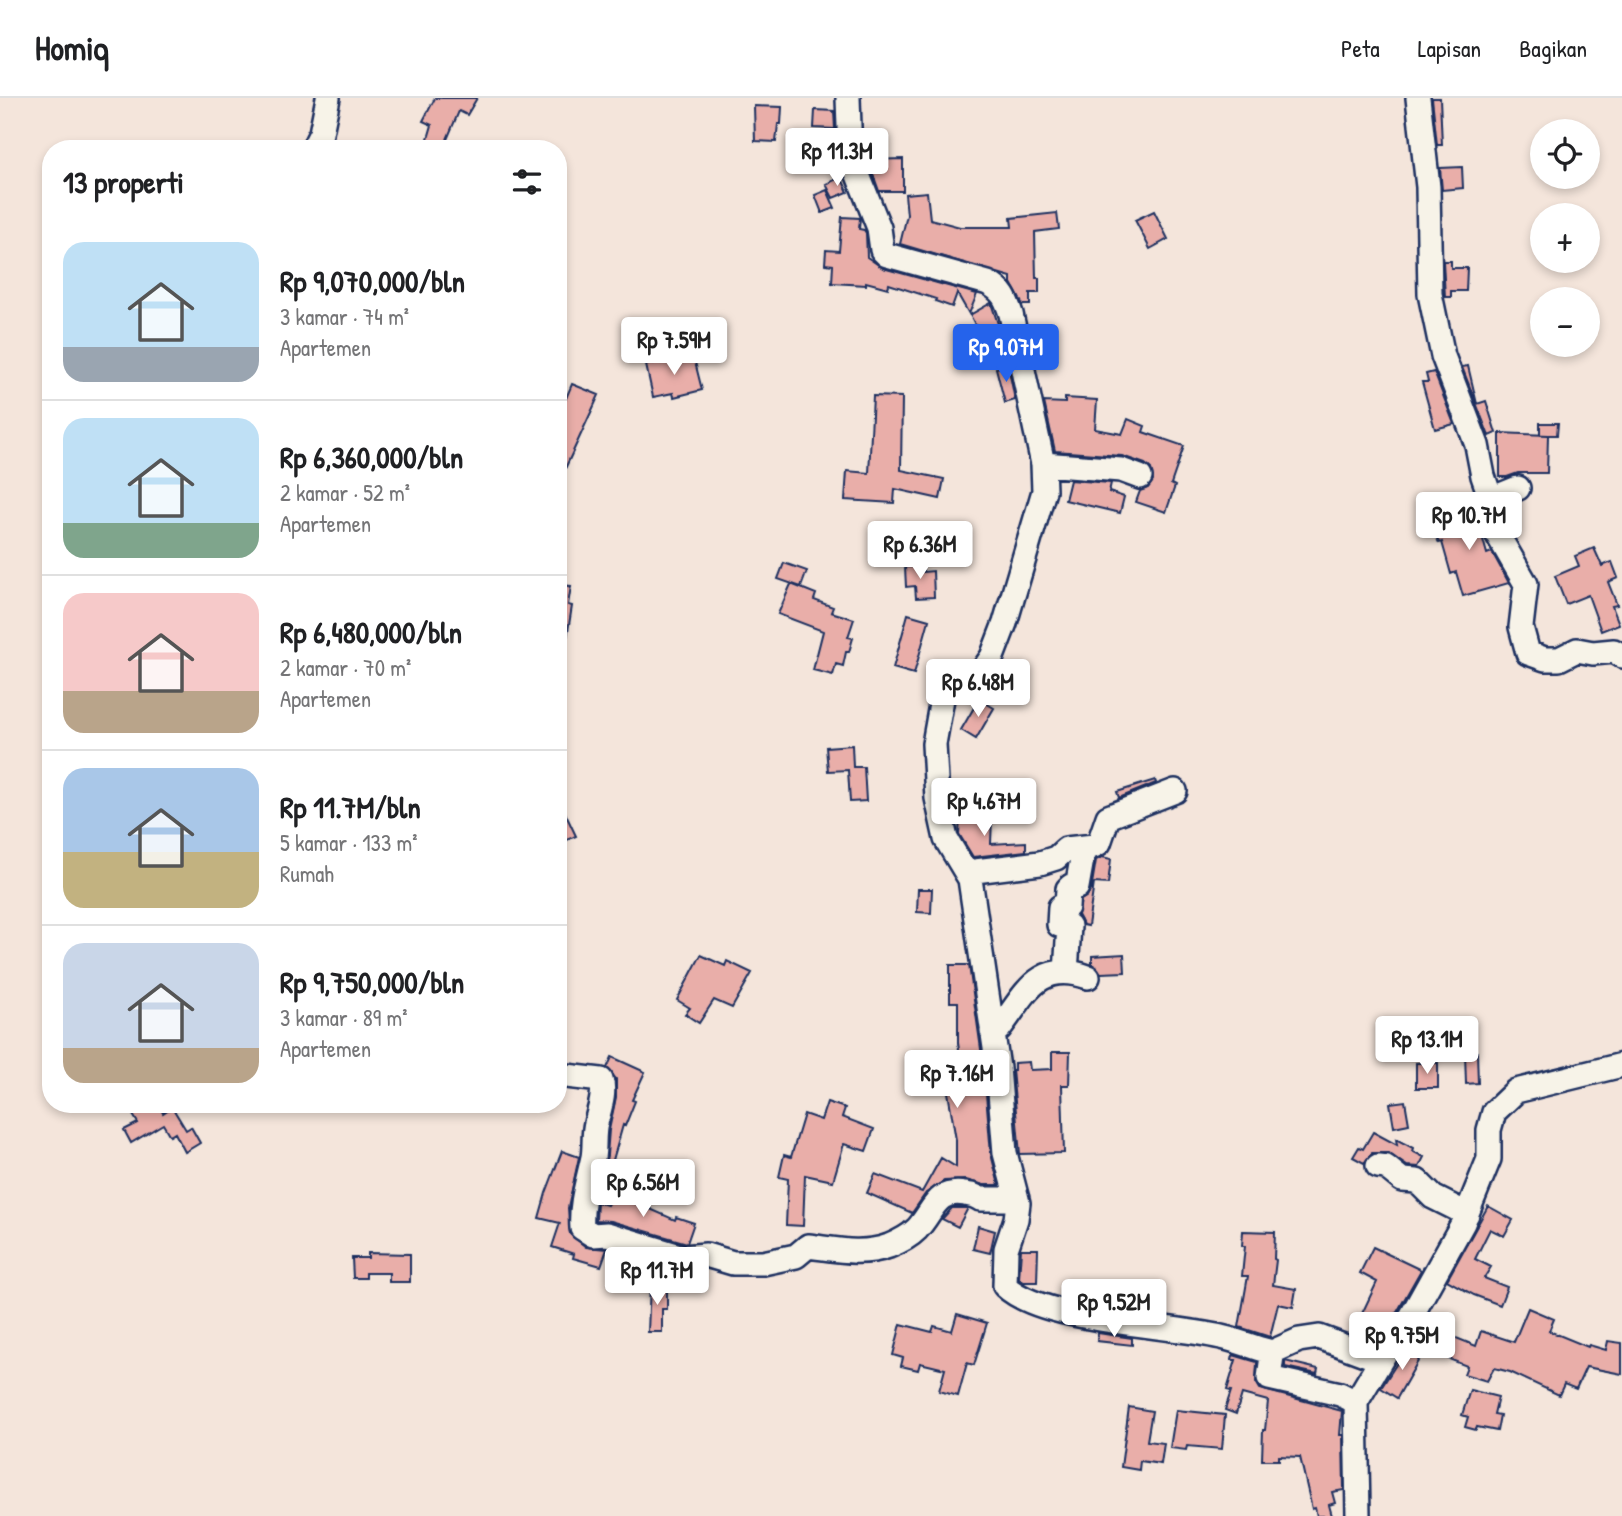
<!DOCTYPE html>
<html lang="id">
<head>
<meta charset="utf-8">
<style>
  body { margin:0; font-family:"Patrick Hand",sans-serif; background:#f6f6f6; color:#202124; height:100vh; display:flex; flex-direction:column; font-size:26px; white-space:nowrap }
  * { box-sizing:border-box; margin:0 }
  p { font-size:23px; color:#757577 }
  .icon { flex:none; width:38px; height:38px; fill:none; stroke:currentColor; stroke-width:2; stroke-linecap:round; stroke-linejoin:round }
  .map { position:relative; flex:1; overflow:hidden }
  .panel { position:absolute; left:42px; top:42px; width:525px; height:973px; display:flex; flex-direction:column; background:#fff; border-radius:28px; box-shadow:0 4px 10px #0003 }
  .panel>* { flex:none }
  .fabs { position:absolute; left:1530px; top:21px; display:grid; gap:14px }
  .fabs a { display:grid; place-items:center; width:70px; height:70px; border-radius:50%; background:#fff; box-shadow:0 4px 10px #0003; font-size:35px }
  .price { position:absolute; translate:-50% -60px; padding:0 16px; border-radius:7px; background:#fff; color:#222; font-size:23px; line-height:46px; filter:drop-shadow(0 2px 4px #0008) }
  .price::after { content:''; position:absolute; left:50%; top:42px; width:21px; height:16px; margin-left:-10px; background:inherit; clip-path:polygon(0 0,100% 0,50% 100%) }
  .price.on { background:#2563eb; color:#fff }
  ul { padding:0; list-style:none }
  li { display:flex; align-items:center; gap:21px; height:175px; padding:0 21px }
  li+li { border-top:2px solid #e0e0e0 }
  li span { display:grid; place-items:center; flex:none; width:196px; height:140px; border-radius:21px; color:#555 }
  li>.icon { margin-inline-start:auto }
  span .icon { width:84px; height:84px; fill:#fffc; stroke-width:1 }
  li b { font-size:30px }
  h2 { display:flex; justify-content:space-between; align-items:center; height:84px; padding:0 21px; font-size:30px }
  header { display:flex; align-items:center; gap:42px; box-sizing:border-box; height:98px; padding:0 35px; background:#fff; border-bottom:2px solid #e0e0e0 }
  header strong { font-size:33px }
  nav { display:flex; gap:38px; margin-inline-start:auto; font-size:24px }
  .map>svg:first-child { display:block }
</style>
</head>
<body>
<header>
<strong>Homiq</strong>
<nav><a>Peta</a><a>Lapisan</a><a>Bagikan</a></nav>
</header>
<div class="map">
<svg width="1622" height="1418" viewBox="0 0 1622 1418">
  <rect width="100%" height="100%" fill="#f4e5db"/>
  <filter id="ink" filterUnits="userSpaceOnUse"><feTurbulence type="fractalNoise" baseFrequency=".0143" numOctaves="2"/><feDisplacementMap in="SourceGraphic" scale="14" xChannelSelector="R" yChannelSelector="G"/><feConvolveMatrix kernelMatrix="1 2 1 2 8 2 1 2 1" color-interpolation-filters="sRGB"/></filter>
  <g filter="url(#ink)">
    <path fill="#e9aea9" stroke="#1b2f5e" stroke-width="2" d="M435 0H477L467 17 459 13 443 51H425L432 27 423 23Z
      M1432 0H1440L1442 47H1437Z
      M754 8 782 9 781 26H778L776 44 755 43Z
      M815 12 834 13 835 31 814 30Z
      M903 61V93H879L868 62Z
      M1462 69 1463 90 1442 92 1440 70Z
      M841 79 848 94 833 100 826 86Z
      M827 92 835 110 822 115 815 97Z
      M927 94 930 121 960 129H1012L1011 120 1057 115 1059 131 1035 134 1036 180H1039V195H1030V207H1023L1011 185V179L900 146 907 117 905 96Z
      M1154 113 1168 141 1150 151 1135 122Z
      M842 119 860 120 859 131 864 132 866 135 867 159 883 170 977 196 969 216 957 195 952 209 935 203 936 201 889 186 888 190 866 184V187L832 185 833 167 825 166 826 152 839 153Z
      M1443 163H1451V170H1467L1466 193H1451V199H1445Z
      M991 205 1000 232 982 240 970 217Z
      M693 256 702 292 674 299 673 295 653 299 646 267Z
      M1008 267 1015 302 1005 305 996 270Z
      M1468 268 1477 306 1486 303 1496 335 1489 338 1462 269Z
      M1434 274 1454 326 1435 331 1422 284H1428L1426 276Z
      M572 286 599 297 558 386V319Z
      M873 298 902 299 901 372 944 381 940 401 895 391 894 405 845 402 847 373 869 375Z
      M1065 300 1097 302 1095 331 1122 336 1128 321 1145 328 1143 334 1184 348 1171 386 1175 388 1166 414 1136 404 1140 393 1148 390 1153 383 1151 371 1145 366 1122 358 1055 353 1044 304 1065 305Z
      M1540 325H1558L1557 337H1540Z
      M1500 335 1548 337 1547 375H1518L1507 379H1500Z
      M1070 382 1111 385 1109 394 1124 399 1120 415 1065 402Z
      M1471 401 1472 419 1482 438 1487 456 1492 454 1509 485 1463 498 1456 474 1451 476 1442 444 1439 445 1432 430 1453 420 1449 410Z
      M1594 450 1602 468 1612 464 1618 480 1608 484 1617 507 1612 508 1619 526 1601 533 1588 497 1566 506 1555 478 1579 468 1575 458Z
      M784 465 807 473 801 489 778 481Z
      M922 468 923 474 933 473 934 499 916 500 915 488 906 489 905 469Z
      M791 486 816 496 814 502 833 509 831 514 854 521 848 539 853 540 849 554H846L843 568 836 566 833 577 813 572 823 533 778 516Z
      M558 487 571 488 568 507 572 508 565 552 558 551Z
      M908 516 929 522 914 576 893 570Z
      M979 601 994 610 976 641 961 632Z
      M852 647 853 669H864L866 703 850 704 848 672 828 673 826 649Z
      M1155 682 1156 685 1119 700 1117 694Z
      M558 700 576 738 558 746Z
      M960 718 992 719 991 746 1026 744V753L973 759 959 736Z
      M1102 759 1111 761 1108 786 1094 785 1088 828 1083 827 1078 817 1081 802 1087 798 1091 792 1096 762Z
      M918 791H932L931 815 917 814Z
      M1124 856 1125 874 1101 875 1092 866V858Z
      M701 857 725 868 727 863 752 875 732 910 714 902 699 925 685 916 690 910 677 902Z
      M950 867H969L984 972 991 1056 999 1087H984L966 1082 944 1083 926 1095 912 1115 867 1095 875 1076 922 1094 941 1060 956 1069V1042L946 982 963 979 958 945V904H950Z
      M1052 954H1070L1069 987H1062L1064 1055 1020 1056 1012 972H1014V965L1029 964 1030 972 1052 971Z
      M1477 954 1478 985 1466 986 1465 955Z
      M612 959 645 974 632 1002 635 1003 625 1028 623 1027 611 1069 620 1072 616 1085 602 1081 607 1057 609 1032 616 999V981L607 970Z
      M1416 965H1438V990H1416Z
      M1405 1003 1409 1026 1394 1029 1390 1005Z
      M827 1004 845 1010 842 1019 874 1031 866 1053 844 1046 833 1083 805 1077 803 1128 786 1127 788 1081 779 1079 784 1057 791 1059 804 1016 821 1022Z
      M141 1006H158L163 1015 172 1009 186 1032 191 1029 200 1045 185 1054 175 1035 170 1038 163 1026 131 1045 124 1032 138 1025 130 1012Z
      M1373 1034 1397 1047 1396 1041 1413 1050 1412 1053 1424 1059 1419 1069 1407 1068 1388 1055H1372L1364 1065 1353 1059 1359 1049 1363 1051Z
      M562 1053 579 1059 568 1110 570 1136 586 1149 607 1151 601 1168 573 1160 574 1156 552 1149 560 1125 539 1120 546 1095Z
      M614 1094 647 1112 648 1110 675 1122 676 1119 694 1125 687 1145 611 1123 596 1122 597 1104 607 1107Z
      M1488 1108 1513 1122 1504 1138 1490 1131 1475 1161 1491 1169 1484 1180 1507 1189 1500 1207 1474 1197 1447 1182Z
      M952 1110H968L958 1129 942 1121Z
      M978 1128 995 1133 990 1155 973 1151Z
      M1243 1133 1275 1134 1274 1161 1276 1162 1273 1187 1296 1191 1293 1209 1278 1206 1270 1239 1239 1229 1248 1178H1242L1245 1148H1242Z
      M1373 1149 1421 1172 1396 1216 1384 1233 1359 1222 1377 1184 1360 1175Z
      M1021 1151H1038L1037 1184H1024L1019 1181Z
      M368 1155 410 1156V1184H389V1175H366V1180H353L352 1160H368Z
      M650 1186H667V1211H662V1234H648Z
      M1528 1210 1554 1221 1549 1233 1588 1249 1589 1247 1606 1252 1608 1243 1622 1245V1276L1586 1269 1576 1291 1564 1286 1559 1297 1510 1274 1494 1270 1487 1283 1464 1276 1467 1268 1431 1254 1439 1233 1476 1248 1481 1233 1514 1244Z
      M957 1216 987 1225 974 1267 967 1265 958 1298 939 1293 945 1271 920 1265 918 1272 901 1268 903 1260 893 1257 901 1226 932 1234 934 1228 952 1233Z
      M1098 1235 1132 1240V1247L1097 1243Z
      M1408 1248 1422 1256 1397 1300 1381 1290Z
      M1233 1257 1257 1264 1256 1284 1260 1291 1342 1313 1340 1337H1343L1344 1392 1332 1394 1335 1405 1329 1407 1332 1418H1317L1315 1410 1312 1411 1300 1359 1279 1358V1362H1262L1263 1332H1265L1268 1303 1242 1296 1236 1316 1225 1312 1231 1293 1227 1292 1236 1262H1232Z
      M1285 1263 1318 1271 1317 1276 1285 1269Z
      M1470 1292 1498 1299 1494 1316 1500 1317 1497 1333 1477 1329 1476 1332 1465 1329 1468 1319 1462 1317Z
      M1129 1309 1152 1313 1147 1343 1164 1345 1161 1366 1140 1363 1139 1372 1121 1369Z
      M1176 1312 1225 1317 1222 1351 1187 1348 1186 1352 1170 1350Z"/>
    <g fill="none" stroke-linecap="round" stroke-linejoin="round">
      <g stroke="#1b2f5e" stroke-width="28">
        <path id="minor" d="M848 0 850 57 879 130 882 152 887 157 988 185C1003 193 1006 201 1011 216L1043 366 1044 393 1005 525 992 559 974 585 948 591 943 595 934 646 937 700 946 741 970 781 998 970 1005 1055 1018 1105 1016 1121 1006 1151 1005 1188C1043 1224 1167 1226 1221 1239 1236 1242 1252 1249 1268 1253L1272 1258 1269 1280 1340 1296 1356 1304 1358 1418
          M1418 0 1428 89 1430 196 1443 258 1477 347 1483 378 1491 401 1485 404 1484 413 1526 486 1521 529 1528 555 1545 561H1559L1577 552 1593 555 1614 553 1622 558
          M313 51 321 35 328 0
          M1043 366 1121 372 1140 379
          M1491 401 1518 390
          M967 774 1040 765 1056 760 1066 751 1094 748 1099 745 1108 719 1175 693
          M1066 874 1069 828 1059 827 1060 809H1067L1068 791 1071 788 1077 789 1084 750
          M992 933 999 931C1025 898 1037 861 1088 879
          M558 977 601 982C606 995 599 1012 596 1025 593 1036 595 1048 593 1059 588 1083 580 1105 582 1130L593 1137 607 1136 683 1159 706 1157 733 1165H763L796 1158 808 1148C834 1151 862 1158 889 1148 899 1144 909 1139 917 1131 934 1113 935 1091 965 1096 972 1097 975 1097 980 1101H1017
          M1378 1068 1386 1069 1402 1082 1417 1083 1433 1099 1467 1116
          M1270 1255 1299 1242 1319 1239 1381 1262
          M1356 1304 1387 1252 1408 1224 1463 1125 1489 1061V1032L1494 1014 1516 993 1622 967"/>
      </g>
      <use href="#minor" stroke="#f7f3e8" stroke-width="23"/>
    </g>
  </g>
</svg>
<div class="fabs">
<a><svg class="icon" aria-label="locate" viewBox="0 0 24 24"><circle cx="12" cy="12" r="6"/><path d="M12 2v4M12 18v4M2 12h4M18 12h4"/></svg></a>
<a>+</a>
<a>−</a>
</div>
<b class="price" style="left:837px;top:90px">Rp 11.3M</b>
<b class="price" style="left:674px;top:279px">Rp 7.59M</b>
<b class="price on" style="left:1006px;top:286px">Rp 9.07M</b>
<b class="price" style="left:1469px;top:454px">Rp 10.7M</b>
<b class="price" style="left:920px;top:483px">Rp 6.36M</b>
<b class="price" style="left:978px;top:621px">Rp 6.48M</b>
<b class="price" style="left:984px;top:740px">Rp 4.67M</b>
<b class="price" style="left:1427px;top:978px">Rp 13.1M</b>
<b class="price" style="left:957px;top:1012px">Rp 7.16M</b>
<b class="price" style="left:643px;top:1121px">Rp 6.56M</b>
<b class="price" style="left:657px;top:1209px">Rp 11.7M</b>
<b class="price" style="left:1114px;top:1241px">Rp 9.52M</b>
<b class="price" style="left:1402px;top:1274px">Rp 9.75M</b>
<section class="panel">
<h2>13 properti<svg class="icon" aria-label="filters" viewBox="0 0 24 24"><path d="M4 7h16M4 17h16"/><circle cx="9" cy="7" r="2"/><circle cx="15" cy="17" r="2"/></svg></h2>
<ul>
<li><span style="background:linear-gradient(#bfe0f5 75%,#9aa5b1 0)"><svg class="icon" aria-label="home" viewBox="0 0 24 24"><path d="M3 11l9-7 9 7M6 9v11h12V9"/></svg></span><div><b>Rp 9,070,000/bln</b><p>3 kamar · 74 m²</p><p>Apartemen</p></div></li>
<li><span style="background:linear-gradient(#bfe0f5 75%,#7fa58c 0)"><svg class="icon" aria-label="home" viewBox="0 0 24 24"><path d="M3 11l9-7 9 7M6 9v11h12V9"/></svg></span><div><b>Rp 6,360,000/bln</b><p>2 kamar · 52 m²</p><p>Apartemen</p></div></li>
<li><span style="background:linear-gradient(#f6c9c9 70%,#b9a48a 0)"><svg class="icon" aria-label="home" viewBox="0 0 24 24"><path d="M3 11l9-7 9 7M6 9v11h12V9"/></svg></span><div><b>Rp 6,480,000/bln</b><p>2 kamar · 70 m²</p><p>Apartemen</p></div></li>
<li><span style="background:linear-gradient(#a9c7e8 60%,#c2b280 0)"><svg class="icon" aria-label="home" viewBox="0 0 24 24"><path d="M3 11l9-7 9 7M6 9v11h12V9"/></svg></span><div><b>Rp 11.7M/bln</b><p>5 kamar · 133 m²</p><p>Rumah</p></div></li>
<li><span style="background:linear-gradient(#c9d6e8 75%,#b9a48a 0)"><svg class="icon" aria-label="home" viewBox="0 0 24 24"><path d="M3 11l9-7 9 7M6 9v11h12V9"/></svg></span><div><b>Rp 9,750,000/bln</b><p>3 kamar · 89 m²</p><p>Apartemen</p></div></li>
</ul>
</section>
</div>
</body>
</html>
